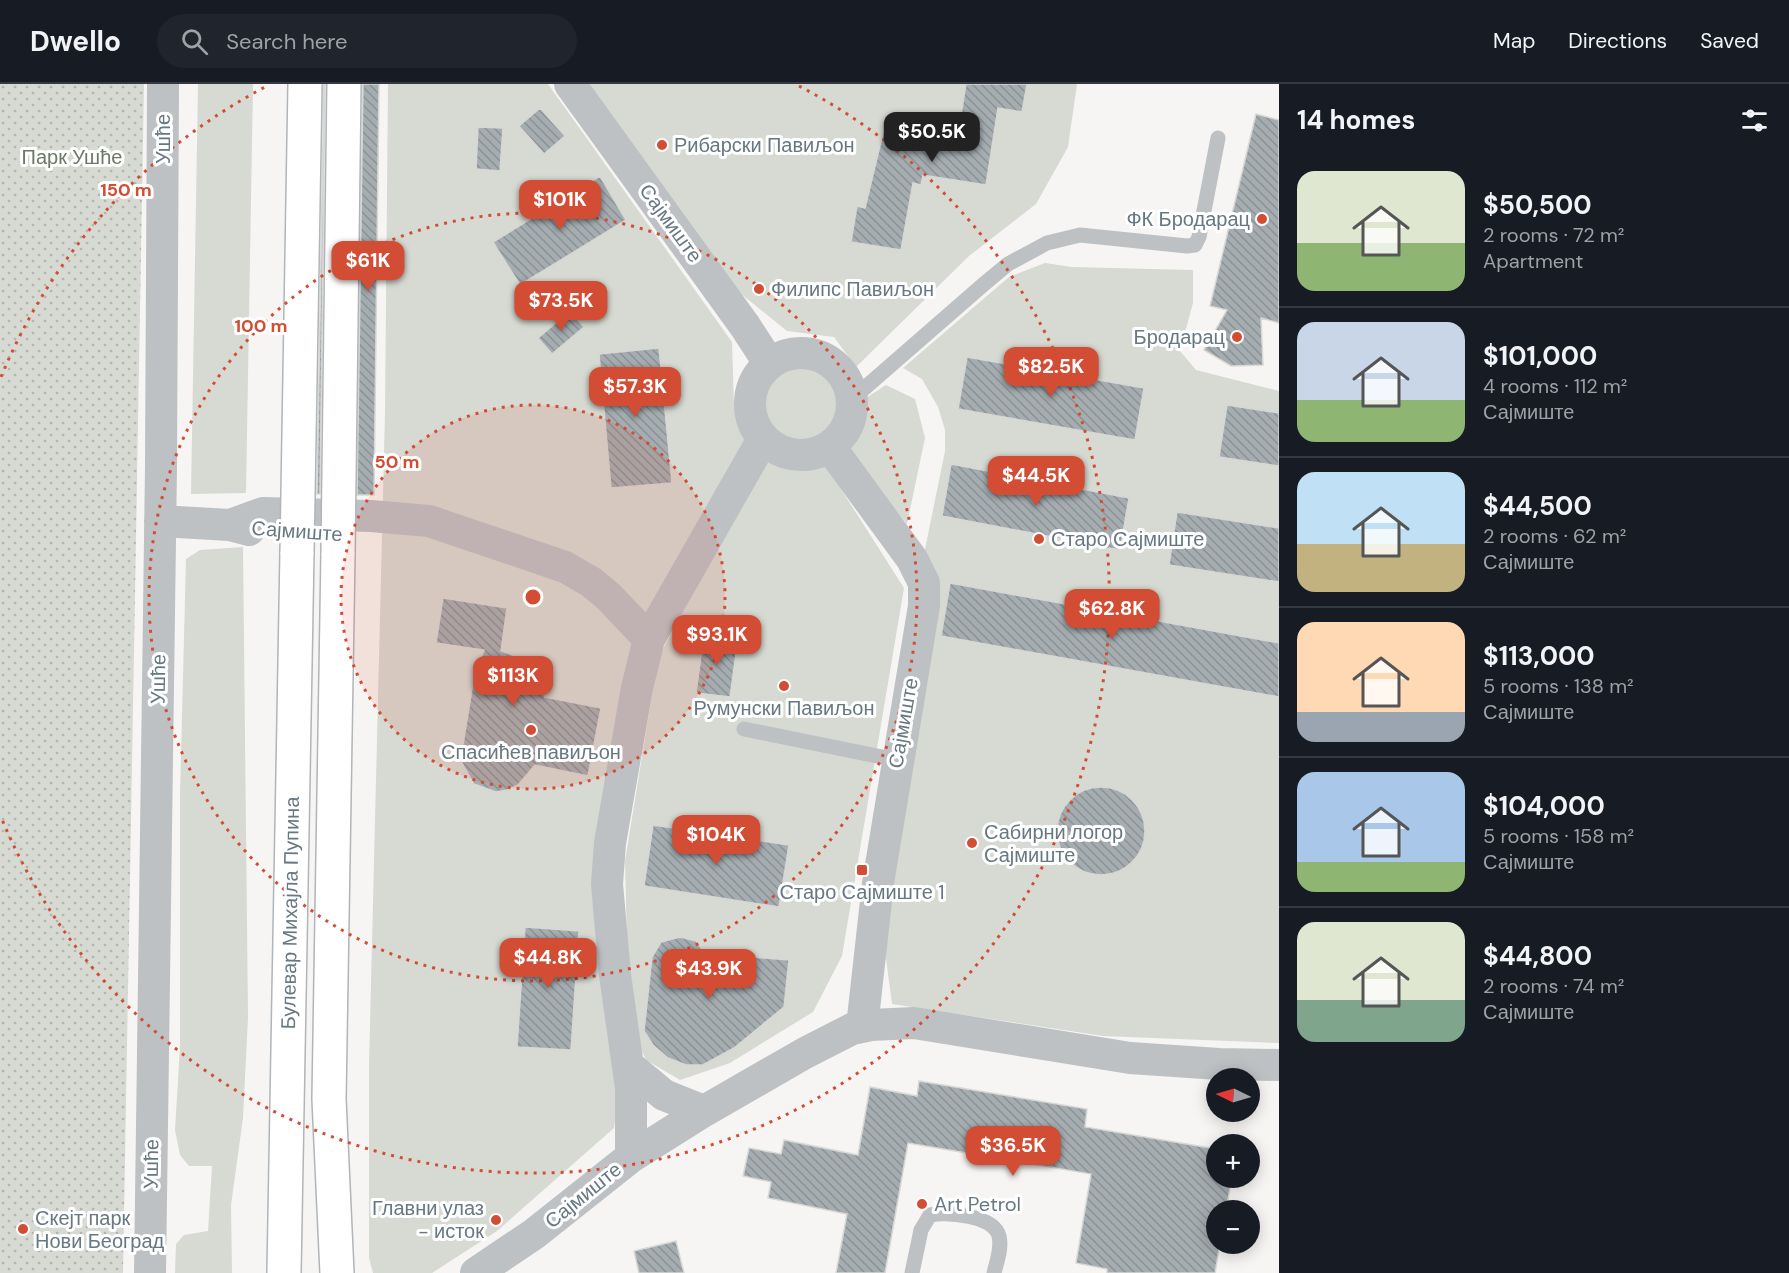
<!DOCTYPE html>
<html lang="en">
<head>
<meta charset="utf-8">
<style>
  body { margin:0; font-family:"DM Sans",sans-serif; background:#20242c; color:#f1f3f6; height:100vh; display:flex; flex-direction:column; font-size:22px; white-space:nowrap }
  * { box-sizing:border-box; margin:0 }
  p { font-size:20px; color:#9ea1a6 }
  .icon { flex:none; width:33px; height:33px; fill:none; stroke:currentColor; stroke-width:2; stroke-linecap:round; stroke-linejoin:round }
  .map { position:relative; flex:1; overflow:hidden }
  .sheet { display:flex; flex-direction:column; background:#171b24; width:510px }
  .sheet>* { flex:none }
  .needle { width:39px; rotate:275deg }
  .tools { position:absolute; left:1206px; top:984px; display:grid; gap:12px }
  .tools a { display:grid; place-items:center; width:54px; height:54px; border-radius:50%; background:#171b24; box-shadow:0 3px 15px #0003; font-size:30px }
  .price { position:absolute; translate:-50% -51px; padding:0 14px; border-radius:12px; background:#d34d35; color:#fff; font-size:20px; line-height:39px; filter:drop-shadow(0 2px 3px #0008) }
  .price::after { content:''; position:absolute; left:50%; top:36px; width:18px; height:14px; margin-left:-9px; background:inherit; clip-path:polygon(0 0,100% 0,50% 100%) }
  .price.active { background:#222; color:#fff }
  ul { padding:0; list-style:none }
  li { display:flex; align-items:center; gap:18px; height:150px; padding:0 18px }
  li+li { border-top:2px solid #363941 }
  li span { display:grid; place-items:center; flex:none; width:168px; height:120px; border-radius:18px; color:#555 }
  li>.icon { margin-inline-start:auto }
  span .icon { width:72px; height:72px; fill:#fffc; stroke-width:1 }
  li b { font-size:26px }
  h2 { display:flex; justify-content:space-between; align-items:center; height:72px; padding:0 18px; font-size:26px }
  header { display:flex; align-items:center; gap:36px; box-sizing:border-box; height:84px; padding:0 30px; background:#171b24; border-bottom:2px solid #363941 }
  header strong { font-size:28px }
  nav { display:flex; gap:33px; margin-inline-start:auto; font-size:21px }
  .search { width:420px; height:54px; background:#20242c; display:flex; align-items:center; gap:15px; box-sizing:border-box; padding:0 21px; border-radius:33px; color:#9ea1a6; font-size:22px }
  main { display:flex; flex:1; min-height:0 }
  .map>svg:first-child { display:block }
</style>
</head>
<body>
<header>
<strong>Dwello</strong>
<div class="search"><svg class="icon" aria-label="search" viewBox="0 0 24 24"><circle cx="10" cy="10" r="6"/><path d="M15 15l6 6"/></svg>Search here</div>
<nav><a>Map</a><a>Directions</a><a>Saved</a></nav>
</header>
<main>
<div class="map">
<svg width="1279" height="1189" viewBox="0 0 1279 1189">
  <defs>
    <pattern id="park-dots" width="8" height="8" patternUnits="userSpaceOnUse" patternTransform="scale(1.5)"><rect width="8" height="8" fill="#d6dad2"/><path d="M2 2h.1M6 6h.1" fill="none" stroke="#b1b6b0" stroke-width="1.8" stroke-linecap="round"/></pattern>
    <pattern id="building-back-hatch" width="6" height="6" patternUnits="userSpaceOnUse" patternTransform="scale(1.5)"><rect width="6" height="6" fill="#a5adb1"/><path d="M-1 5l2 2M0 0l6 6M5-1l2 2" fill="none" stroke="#8a9295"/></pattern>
  </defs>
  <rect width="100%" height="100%" fill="#f6f5f3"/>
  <path fill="#d6dad2" d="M198 0H253L246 409 191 410Z
    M388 0H548L732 258 734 321 748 359 614 657 618 1016 614 1044 497 1147 432 1189H373L369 1174V982L385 329Z
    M581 0H1077L1068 63 1036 120 969 172 856 283 834 253 787 247 719 192Z
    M1045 179 1072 183 1193 186V219L1180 267 1196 286 1279 307V959L1103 952 892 920 884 859 923 475 945 367V346L938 323 922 295 903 284 1009 193Z
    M805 279C892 299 816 405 764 341 749 324 764 299 776 283Z
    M886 301 915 315 925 354 907 440 845 363 861 336 863 316Z
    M765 374C785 388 802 386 825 380L904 504 842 872 813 928 730 979 680 996 646 976 629 939 625 777 658 574Z
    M243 463 248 934 243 1034 231 1121 232 1189H175L176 1160 184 1151 208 1147 212 1082H189L180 1071 175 1046 180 963V711L186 475 200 466Z"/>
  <path fill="url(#park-dots)" d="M0 0H144L123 1189H0Z"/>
  <path fill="url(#building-back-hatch)" stroke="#d7d7d5" stroke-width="1.5" d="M324 0H325L320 410H317Z
    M363 0H379L374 411H357Z
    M966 0H1027L1022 28 998 24 986 101 923 91 921 101 913 99 901 166 851 158 857 122 865 124 883 49 956 62Z
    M540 24 565 52 544 70 519 42Z
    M1256 30 1279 36V239L1261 234 1263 281 1231 282 1204 266 1227 226 1210 222Z
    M478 43 503 44 500 87 476 85Z
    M600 92 626 136 520 201 493 158Z
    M570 227 584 243 552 270 538 254Z
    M659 264 672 399 611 404 599 270Z
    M967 273 1144 304 1135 356 958 325Z
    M1227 321 1279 329V382L1219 373Z
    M951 380 1129 414 1120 466 942 432Z
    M1177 428 1279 444V498L1169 481Z
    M950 499 1279 559V613L941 552Z
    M443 514 507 524 501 567 523 575 532 582 545 613 601 624 588 692 535 681 518 701 507 706 496 708 474 700 462 679V667L473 599 484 566 436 559Z
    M704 550 738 555 730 613 696 609Z
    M1057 747a44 44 0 1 1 88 0a44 44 0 1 1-88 0Z
    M653 741 789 761 779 823 644 802Z
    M525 843 579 847 571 966 517 963Z
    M680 853 696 857 705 869 789 876 784 923 734 964 703 981H686L668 974 653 961 644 947 652 873 661 858Z
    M919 997 1087 1025 1085 1043 1216 1065V1094H1232L1226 1126H1216V1160H1220L1215 1189H1107V1185L1076 1179 1091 1090 908 1059 885 1189H836L847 1130 768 1114 771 1098 743 1092 749 1064 781 1070 784 1056 858 1071 870 1003 917 1012Z
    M676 1157 684 1189H639L634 1167Z"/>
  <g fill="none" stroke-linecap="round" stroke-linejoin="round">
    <g stroke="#afb5b9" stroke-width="36">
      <path id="secondary" d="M284 1189 297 468
        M337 1189 329 1015 338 469"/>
    </g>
    <path stroke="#bdc1c4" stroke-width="15" d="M852 315 984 200 1008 180 1047 159 1080 151 1187 162 1195 161 1199 153 1218 54
      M744 645 897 676
      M912 1189 921 1146 930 1131C948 1128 993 1131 999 1152 1002 1164 997 1177 994 1189"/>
    <path stroke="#bdc1c4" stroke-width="32" d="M570 0 745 242 769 279
      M750 320a51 51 0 1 1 102 0a51 51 0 1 1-102 0Z
      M830 363 912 475 924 499V522L878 799 862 943
      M160 437 230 441 249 446
      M230 441 263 429 371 432 429 437 565 483 591 498 608 512 649 555
      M629 982 664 1011 704 1027
      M631 1073V1004L615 891 607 800 610 759 637 604 649 555 763 355
      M150 1189 161 381 163 0
      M476 1189 534 1150 631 1073 704 1027 805 969 852 945 871 941 914 939 1130 974 1219 980 1279 981"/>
    <use href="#secondary" stroke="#fff" stroke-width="33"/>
    <g stroke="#afb5b9" stroke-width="36" stroke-linecap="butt">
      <path id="secondary-bridge" d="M297 468 305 0
        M338 469 344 0"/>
    </g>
    <use href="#secondary-bridge" stroke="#fff" stroke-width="33"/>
  </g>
  <circle cx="533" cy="513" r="192" fill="#d34d35" fill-opacity=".12"/>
  <g fill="none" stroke="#d34d35" stroke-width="3" stroke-dasharray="3 6">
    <circle cx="533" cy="513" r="192"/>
    <circle cx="533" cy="513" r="384"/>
    <path d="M1 293A576 576 0 0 1 267 2M799 2A576 576 0 1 1 1 733"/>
  </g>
  <g fill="#d34d35" stroke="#fff" stroke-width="2">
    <circle cx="662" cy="61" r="6"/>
    <circle cx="1262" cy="135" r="6"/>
    <circle cx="759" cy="205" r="6"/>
    <circle cx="1237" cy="253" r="6"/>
    <circle cx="1039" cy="455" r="6"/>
    <circle cx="784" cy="602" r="6"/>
    <circle cx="531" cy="646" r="6"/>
    <circle cx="972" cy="759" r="6"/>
    <rect x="856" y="780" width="12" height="12" rx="3"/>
    <circle cx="922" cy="1120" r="6"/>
    <circle cx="496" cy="1136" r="6"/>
    <circle cx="23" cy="1145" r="6"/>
  </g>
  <g text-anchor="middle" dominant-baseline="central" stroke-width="6" stroke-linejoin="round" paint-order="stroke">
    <g font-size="20" fill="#677881" stroke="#fff">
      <text transform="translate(163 55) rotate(-90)">Ушће</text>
      <text transform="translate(671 139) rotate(54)">Сајмиште</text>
      <text transform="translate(297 447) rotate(4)">Сајмиште</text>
      <text transform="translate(158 595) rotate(-89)">Ушће</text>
      <text transform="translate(903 639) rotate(-80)">Сајмиште</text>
      <text transform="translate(290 829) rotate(-89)">Булевар Михајла Пупина</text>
      <text transform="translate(151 1080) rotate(-89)">Ушће</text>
      <text transform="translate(583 1111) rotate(-39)">Сајмиште</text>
    </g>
    <g font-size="20" fill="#677881" stroke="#fff" text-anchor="start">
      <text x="674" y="61">Рибарски Павиљон</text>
      <text x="1250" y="135" text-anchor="end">ФК Бродарац</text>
      <text x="771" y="205">Филипс Павиљон</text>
      <text x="1225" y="253" text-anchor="end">Бродарац</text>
      <text x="1051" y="455">Старо Сајмиште</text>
      <text x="784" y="624" text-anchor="middle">Румунски Павиљон</text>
      <text x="531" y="668" text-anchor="middle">Спасићев павиљон</text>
      <text x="984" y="748">Сабирни логор<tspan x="984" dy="23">Сајмиште</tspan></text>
      <text x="862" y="808" text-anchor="middle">Старо Сајмиште 1</text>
      <text x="934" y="1120">Art Petrol</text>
      <text x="484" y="1124" text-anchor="end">Главни улаз<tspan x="484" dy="23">- исток</tspan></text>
      <text x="35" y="1134">Скејт парк<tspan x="35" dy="23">Нови Београд</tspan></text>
    </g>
    <g font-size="20" fill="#6b7966" stroke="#fff">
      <text x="72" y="73">Парк Ушће</text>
    </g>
  </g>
  <circle cx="533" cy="513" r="9" fill="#d34d35" stroke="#fff" stroke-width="3"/>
  <g font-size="18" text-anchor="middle" font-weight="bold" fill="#d34d35" stroke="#fff" stroke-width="6" stroke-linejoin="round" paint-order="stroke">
    <text x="126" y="112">150 m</text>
    <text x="261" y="248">100 m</text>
    <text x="397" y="384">50 m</text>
  </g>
</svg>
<div class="tools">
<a><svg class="needle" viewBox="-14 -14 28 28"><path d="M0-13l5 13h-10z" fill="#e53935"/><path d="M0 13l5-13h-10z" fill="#9ea1a6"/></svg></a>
<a>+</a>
<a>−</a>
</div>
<b class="price active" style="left:932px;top:79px">$50.5K</b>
<b class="price" style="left:560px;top:147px">$101K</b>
<b class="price" style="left:368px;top:208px">$61K</b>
<b class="price" style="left:561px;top:248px">$73.5K</b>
<b class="price" style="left:1051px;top:314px">$82.5K</b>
<b class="price" style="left:635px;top:334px">$57.3K</b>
<b class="price" style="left:1036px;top:423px">$44.5K</b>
<b class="price" style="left:1112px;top:556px">$62.8K</b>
<b class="price" style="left:717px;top:582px">$93.1K</b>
<b class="price" style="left:513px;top:623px">$113K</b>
<b class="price" style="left:716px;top:782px">$104K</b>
<b class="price" style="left:548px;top:905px">$44.8K</b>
<b class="price" style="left:709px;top:916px">$43.9K</b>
<b class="price" style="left:1013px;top:1093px">$36.5K</b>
</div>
<section class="sheet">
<h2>14 homes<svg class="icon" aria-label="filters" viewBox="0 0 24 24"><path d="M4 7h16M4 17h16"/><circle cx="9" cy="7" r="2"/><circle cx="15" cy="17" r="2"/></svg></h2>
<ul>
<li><span style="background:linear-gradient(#dfe7d0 60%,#8fb573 0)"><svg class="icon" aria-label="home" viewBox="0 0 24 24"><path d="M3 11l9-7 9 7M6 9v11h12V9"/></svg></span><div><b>$50,500</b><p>2 rooms · 72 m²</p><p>Apartment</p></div></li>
<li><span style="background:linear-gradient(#c9d6e8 65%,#8fb573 0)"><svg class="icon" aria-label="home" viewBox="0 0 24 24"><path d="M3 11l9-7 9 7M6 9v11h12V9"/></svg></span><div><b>$101,000</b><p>4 rooms · 112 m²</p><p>Сајмиште</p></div></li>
<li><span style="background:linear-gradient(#bfe0f5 60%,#c2b280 0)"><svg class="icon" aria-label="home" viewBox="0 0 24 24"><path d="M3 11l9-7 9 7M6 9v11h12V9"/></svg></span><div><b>$44,500</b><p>2 rooms · 62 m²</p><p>Сајмиште</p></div></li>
<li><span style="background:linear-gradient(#ffd9b3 75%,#9aa5b1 0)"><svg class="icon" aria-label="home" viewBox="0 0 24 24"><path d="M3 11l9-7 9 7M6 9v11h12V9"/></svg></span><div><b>$113,000</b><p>5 rooms · 138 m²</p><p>Сајмиште</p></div></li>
<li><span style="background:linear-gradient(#a9c7e8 75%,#8fb573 0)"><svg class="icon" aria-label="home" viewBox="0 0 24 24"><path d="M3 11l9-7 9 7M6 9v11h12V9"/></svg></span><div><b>$104,000</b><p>5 rooms · 158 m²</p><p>Сајмиште</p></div></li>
<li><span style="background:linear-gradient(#dfe7d0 65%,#7fa58c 0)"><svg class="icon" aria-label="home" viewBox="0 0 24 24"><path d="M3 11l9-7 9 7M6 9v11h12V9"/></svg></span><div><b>$44,800</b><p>2 rooms · 74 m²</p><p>Сајмиште</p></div></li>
</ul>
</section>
</main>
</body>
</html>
